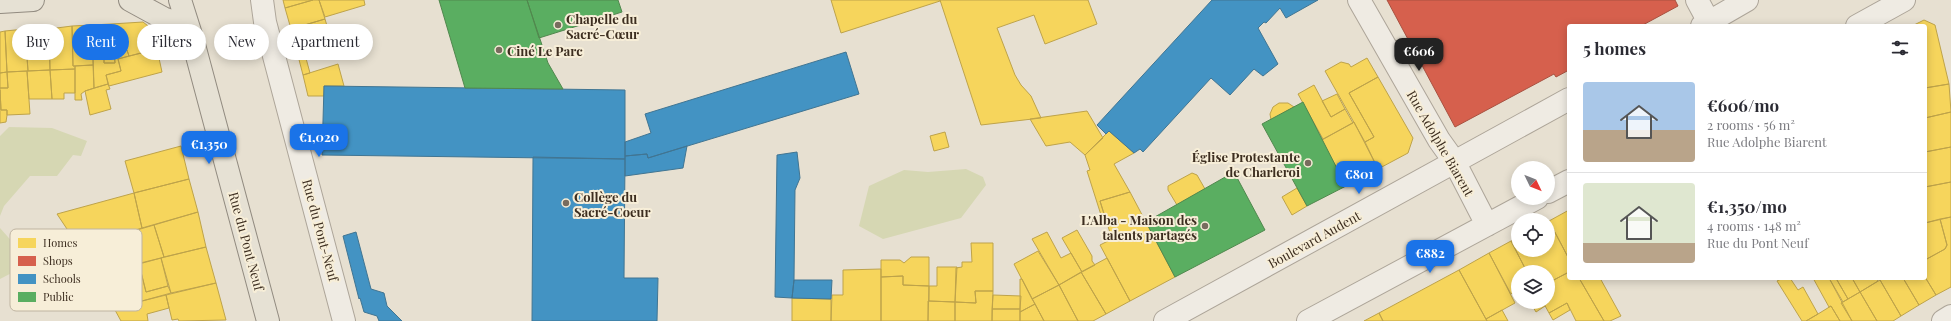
<!DOCTYPE html>
<html lang="en">
<head>
<meta charset="utf-8">
<style>
  body { margin:0; font-family:"Playfair Display",serif; background:#f7f7f7; color:#2b2b33; height:100vh; display:flex; flex-direction:column; font-size:15px; white-space:nowrap }
  * { box-sizing:border-box; margin:0 }
  p { font-size:13px; color:#7c7c81 }
  .icon { flex:none; width:22px; height:22px; fill:none; stroke:currentColor; stroke-width:2; stroke-linecap:round; stroke-linejoin:round }
  .map { position:relative; flex:1; overflow:hidden }
  .details { position:absolute; left:1567px; top:24px; width:360px; height:256px; display:flex; flex-direction:column; background:#fff; border-radius:4px; box-shadow:0 2px 10px #0003 }
  .details>* { flex:none }
  .banner { position:absolute; left:12px; top:24px; width:380px; height:36px; display:flex; gap:8px }
  .needle { width:26px; rotate:133deg }
  .tools { position:absolute; left:1511px; top:161px; display:grid; gap:8px }
  .tools a { display:grid; place-items:center; width:44px; height:44px; border-radius:50%; background:#fff; box-shadow:0 2px 10px #0003; font-size:20px }
  .price { position:absolute; translate:-50% -34px; padding:0 9px; border-radius:8px; background:#1a73e8; color:#fff; font-size:13px; line-height:26px; filter:drop-shadow(0 1px 2px #0008) }
  .price::after { content:''; position:absolute; left:50%; top:24px; width:12px; height:9px; margin-left:-6px; background:inherit; clip-path:polygon(0 0,100% 0,50% 100%) }
  .price.on { background:#222; color:#fff }
  ul { padding:0; list-style:none }
  li { display:flex; align-items:center; gap:12px; height:100px; padding:0 16px }
  li+li { border-top:1px solid #e1e1e2 }
  li span { display:grid; place-items:center; flex:none; width:112px; height:80px; border-radius:4px; color:#555 }
  li>.icon { margin-inline-start:auto }
  span .icon { width:48px; height:48px; fill:#fffc; stroke-width:1 }
  li b { font-size:17px }
  h2 { display:flex; justify-content:space-between; align-items:center; height:48px; padding:0 16px; font-size:17px }
  .chip { padding:0 14px; border-radius:18px; background:#fff; box-shadow:0 2px 10px #0003; font-size:14px; line-height:36px }
  .chip.on { background:#1a73e8; color:#fff }
  .map>svg:first-child { display:block }
</style>
</head>
<body>
<div class="map">
<svg width="1951" height="321" viewBox="0 0 1951 321">
  <rect width="100%" height="100%" fill="#e7e0d1"/>
  <path fill="#d6d7b3" d="M9 127 52 128 87 141 81 156 73 155 57 176H30L4 206 0 216V136Z
    M966 169 983 177 986 185 961 218 883 239 859 226 869 186 904 170 928 172Z
    M0 228 31 263 0 279Z"/>
  <path fill="#f6d55c" stroke="#bea34a" d="M283 0H313L285 8Z
    M313 0H319L325 19 291 29 285 8Z
    M319 0H364L365 5 325 17Z
    M831 0H940V1L841 33Z
    M940 0H1088L1097 24 1045 44 1034 15 997 28 1015 75 1021 85 1031 96 1041 118 981 125Z
    M325 19 332 43 304 51 310 73 303 75 291 29Z
    M1924 20 1935 25 1949 84 1925 88V26H1912Z
    M143 22 152 29 157 49 129 56 127 50H112L111 24Z
    M111 24 115 63H104V52H92V25Z
    M92 25 93 65 73 66 72 26Z
    M72 26 73 66H75V69L50 70 49 29Z
    M25 29H49L50 70 28 71Z
    M25 29 28 71 7 72 5 31Z
    M5 31 7 72 0 73V32Z
    M157 49 162 72 109 86 106 75 121 71 118 59Z
    M114 50H127L129 56 118 59 121 71 106 75 108 84 94 88 93 52H104V63H115Z
    M1367 58 1378 77 1349 93 1374 137 1365 142 1325 71 1341 62 1349 64 1351 67Z
    M338 64 344 86H324V96H308L303 75Z
    M93 65 94 88 85 91 81 94 82 100H75V66Z
    M75 69V93H64V99H52L50 70Z
    M50 70 52 99H29L27 71Z
    M27 71 30 114 7 115V110H1L0 90V88H8L7 72Z
    M7 72 8 88H0V73Z
    M1378 77 1413 138 1408 153 1378 169 1365 142 1374 137 1349 93Z
    M108 84 110 89 106 90 111 109 90 115 85 91Z
    M1949 84 1951 112 1925 118V88Z
    M1314 85 1331 117 1345 109 1353 123 1323 139 1298 94Z
    M0 90 1 110H7V115L6 122 0 123Z
    M1337 94 1345 109 1331 117 1322 101Z
    M1279 103H1288L1294 107 1271 120 1270 114 1273 107Z
    M1087 111 1103 138 1085 155 1070 142 1046 146 1030 119Z
    M1951 112V147L1925 152V118Z
    M1354 122 1378 169 1346 186 1322 140Z
    M1109 131 1134 153 1114 164 1130 192 1100 201 1104 214 1101 215 1087 171 1090 170 1085 155Z
    M945 132 949 147 934 151 930 136Z
    M181 146 189 179 134 193 125 161Z
    M1951 147V182L1925 187V152Z
    M1192 173 1197 175 1205 189 1177 205 1168 190V186Z
    M189 179 198 212 142 228 134 193Z
    M1951 182V217L1925 223V187Z
    M1297 188 1307 206 1292 215 1282 197Z
    M1130 192 1175 277 1130 301 1100 245 1112 239 1100 201Z
    M134 193 142 228 79 247 57 214Z
    M1569 210V259L1549 221Z
    M198 212 206 247 164 257 154 225Z
    M1951 217V287L1936 295 1925 277V260L1945 249 1947 245 1940 219Z
    M1940 219 1947 245 1945 249 1925 260V223Z
    M1549 221 1569 259V272L1548 283V272H1527L1511 241 1518 238V250H1548V222Z
    M154 225 164 257 161 258 95 274 79 247Z
    M1077 230 1092 256V261L1095 265 1082 272 1062 238Z
    M1047 232 1061 258 1071 253 1082 272 1059 285 1032 239Z
    M1511 241 1527 272H1518V290L1511 294 1489 253Z
    M971 243H993V291H975L976 303 955 302 956 268 962 267V262H972Z
    M206 247 216 283 171 293 161 258Z
    M1038 251 1059 285 1032 299 1014 264Z
    M1489 253 1515 303 1486 319 1459 270Z
    M911 257H929V286L903 285V276L881 277V260H900L904 263Z
    M161 258 168 286 146 292 139 264Z
    M1107 258 1130 301 1106 314 1081 272Z
    M139 264 146 292 168 286 171 293 142 301 132 305 123 267Z
    M937 267H957L955 302 929 301V286H937Z
    M881 269V321H831L832 295H843V270Z
    M1459 270 1487 321H1383L1379 313Z
    M1081 272 1106 314 1093 321H1078L1059 285Z
    M1569 272V278H1579L1604 321H1576L1567 303 1549 313 1543 302H1548V283Z
    M903 276V285L929 286 928 321H881V277Z
    M1925 277 1936 295 1919 305 1903 278Z
    M1579 278H1600L1621 316 1610 321H1604Z
    M1783 278H1790L1798 290 1803 287 1818 314 1806 321H1802L1777 281Z
    M1813 278H1829L1852 321H1840L1831 306 1829 307Z
    M1829 278H1839L1837 280 1848 299 1843 302Z
    M1839 278H1852L1860 292 1848 299 1837 280Z
    M1852 278H1876L1878 281 1860 292Z
    M1884 278H1903L1919 305 1901 316 1880 280Z
    M1020 279H1022L1035 304 1020 312Z
    M1880 280 1901 316 1893 321H1877L1860 292Z
    M216 283 226 320 179 321 178 319 172 320 166 295Z
    M1059 285 1078 321H1044L1035 304 1032 299Z
    M975 291H993L992 321H955V302L976 303Z
    M1860 292 1877 321H1852L1841 303Z
    M166 295 169 308 147 314 148 321H121L115 310 142 301Z
    M993 295 1021 296 1020 309H992Z
    M792 298 831 299V321H792Z
    M928 301 955 302V321H928Z
    M1530 302H1543L1545 306 1536 312Z
    M1567 303 1570 310 1553 320 1549 313Z
    M1035 304 1044 321H1020V312Z
    M1831 306 1840 321H1806L1818 314Z
    M992 309H1020V321H992Z
    M1502 310 1508 321H1487L1486 319Z
    M1379 313 1383 321H1364Z"/>
  <path fill="#d6604d" stroke="#a85140" d="M1387 0H1675L1678 6 1641 26H1569V70L1556 77 1554 74 1455 127Z"/>
  <path fill="#4393c3" stroke="#417592" d="M1212 0H1318L1286 18 1280 8 1266 23 1264 22 1258 28 1278 64 1263 76 1254 69 1230 95 1211 78 1143 152 1140 149 1134 153 1109 131 1106 134 1097 125Z
    M846 52 859 94 648 158 647 154 625 156V142L651 133 645 114Z
    M324 86 625 90V159L322 155Z
    M687 146 683 168 625 176V156L647 154 648 158Z
    M797 152 800 178 795 190 794 280 792 298 775 297 777 155Z
    M533 157 625 159 624 278H658L657 321H532Z
    M356 232 371 289 384 293 387 306 402 321H379L377 316 364 312 360 298 359 299 343 236Z
    M794 280H832L831 299 792 298Z"/>
  <path fill="#5aae61" stroke="#51884e" d="M439 0H527L548 63 563 89 465 88Z
    M527 0H618L622 12 539 38Z
    M1303 102 1346 186 1307 206 1262 124Z
    M1234 172 1265 230 1175 277 1146 222Z"/>
  <g fill="none" stroke-linecap="round" stroke-linejoin="round">
    <g stroke="#ada599" stroke-width="24">
      <path id="minor" d="M262 0 265 22 344 321
        M1359 0 1439 140 1454 161 1487 225
        M1697 0 1711 26
        M1702 26 1747 0
        M1857 26 1904 0
        M1548 192 1569 181
        M1165 321 1569 99
        M1308 321 1537 198
        M1943 321 1951 316"/>
    </g>
    <g stroke="#928b80" stroke-width="24">
      <path id="major" d="M130 0 163 18 188 27
        M180 0 193 41 268 321
        M0 2 33 0"/>
    </g>
    <use href="#minor" stroke="#efebe3" stroke-width="22"/>
    <use href="#major" stroke="#e6e1d4" stroke-width="22"/>
  </g>
  <g fill="#786c5e" stroke="#f7eed8" stroke-width="1.5">
    <circle cx="558" cy="25" r="4"/>
    <circle cx="499" cy="50" r="4"/>
    <circle cx="1308" cy="163" r="4"/>
    <circle cx="566" cy="203" r="4"/>
    <circle cx="1205" cy="226" r="4"/>
  </g>
  <g text-anchor="middle" dominant-baseline="central" stroke-width="4" stroke-linejoin="round" paint-order="stroke">
    <g font-size="13" font-weight="bold" fill="#3d2e20" stroke="#f7eed8" text-anchor="start">
      <text x="566" y="18">Chapelle du<tspan x="566" dy="15">Sacré-Cœur</tspan></text>
      <text x="507" y="50">Ciné Le Parc</text>
      <text x="1300" y="156" text-anchor="end">Église Protestante<tspan x="1300" dy="15">de Charleroi</tspan></text>
      <text x="574" y="196">Collège du<tspan x="574" dy="15">Sacré-Coeur</tspan></text>
      <text x="1197" y="219" text-anchor="end">L'Alba - Maison des<tspan x="1197" dy="15">talents partagés</tspan></text>
    </g>
    <g font-size="13" fill="#3d2e20" stroke="#f7eed8">
      <text transform="translate(1441 143) rotate(60)">Rue Adolphe Biarent</text>
      <text transform="translate(321 230) rotate(75)">Rue du Pont-Neuf</text>
      <text transform="translate(1314 239) rotate(-29)">Boulevard Audent</text>
      <text transform="translate(247 241) rotate(75)">Rue du Pont Neuf</text>
    </g>
  </g>
  <rect x="10" y="229" width="132" height="82" rx="6" fill="#f7eed8" stroke="#bfb4a1" stroke-width="1"/>
  <rect x="18" y="238" width="18" height="10" fill="#f6d55c"/>
  <rect x="18" y="256" width="18" height="10" fill="#d6604d"/>
  <rect x="18" y="274" width="18" height="10" fill="#4393c3"/>
  <rect x="18" y="292" width="18" height="10" fill="#5aae61"/>
  <g font-size="11" fill="#3d2e20">
    <text x="43" y="247">Homes</text>
    <text x="43" y="265">Shops</text>
    <text x="43" y="283">Schools</text>
    <text x="43" y="301">Public</text>
  </g>
</svg>
<div class="tools">
<a><svg class="needle" viewBox="-14 -14 28 28"><path d="M0-13l5 13h-10z" fill="#e53935"/><path d="M0 13l5-13h-10z" fill="#7c7c81"/></svg></a>
<a><svg class="icon" aria-label="locate" viewBox="0 0 24 24"><circle cx="12" cy="12" r="6"/><path d="M12 2v4M12 18v4M2 12h4M18 12h4"/></svg></a>
<a><svg class="icon" aria-label="layers" viewBox="0 0 24 24"><path d="M12 4l9 5-9 5-9-5zM3 14l9 5 9-5"/></svg></a>
</div>
<b class="price on" style="left:1419px;top:72px">€606</b>
<b class="price" style="left:319px;top:158px">€1,020</b>
<b class="price" style="left:209px;top:165px">€1,350</b>
<b class="price" style="left:1359px;top:195px">€801</b>
<b class="price" style="left:1430px;top:274px">€882</b>
<div class="banner">
<a class="chip">Buy</a>
<a class="chip on">Rent</a>
<a class="chip">Filters</a>
<a class="chip">New</a>
<a class="chip">Apartment</a>
</div>
<section class="details">
<h2>5 homes<svg class="icon" aria-label="filters" viewBox="0 0 24 24"><path d="M4 7h16M4 17h16"/><circle cx="9" cy="7" r="2"/><circle cx="15" cy="17" r="2"/></svg></h2>
<ul>
<li><span style="background:linear-gradient(#a9c7e8 60%,#b9a48a 0)"><svg class="icon" aria-label="home" viewBox="0 0 24 24"><path d="M3 11l9-7 9 7M6 9v11h12V9"/></svg></span><div><b>€606/mo</b><p>2 rooms · 56 m²</p><p>Rue Adolphe Biarent</p></div></li>
<li><span style="background:linear-gradient(#dfe7d0 75%,#b9a48a 0)"><svg class="icon" aria-label="home" viewBox="0 0 24 24"><path d="M3 11l9-7 9 7M6 9v11h12V9"/></svg></span><div><b>€1,350/mo</b><p>4 rooms · 148 m²</p><p>Rue du Pont Neuf</p></div></li>
</ul>
</section>
</div>
</body>
</html>
